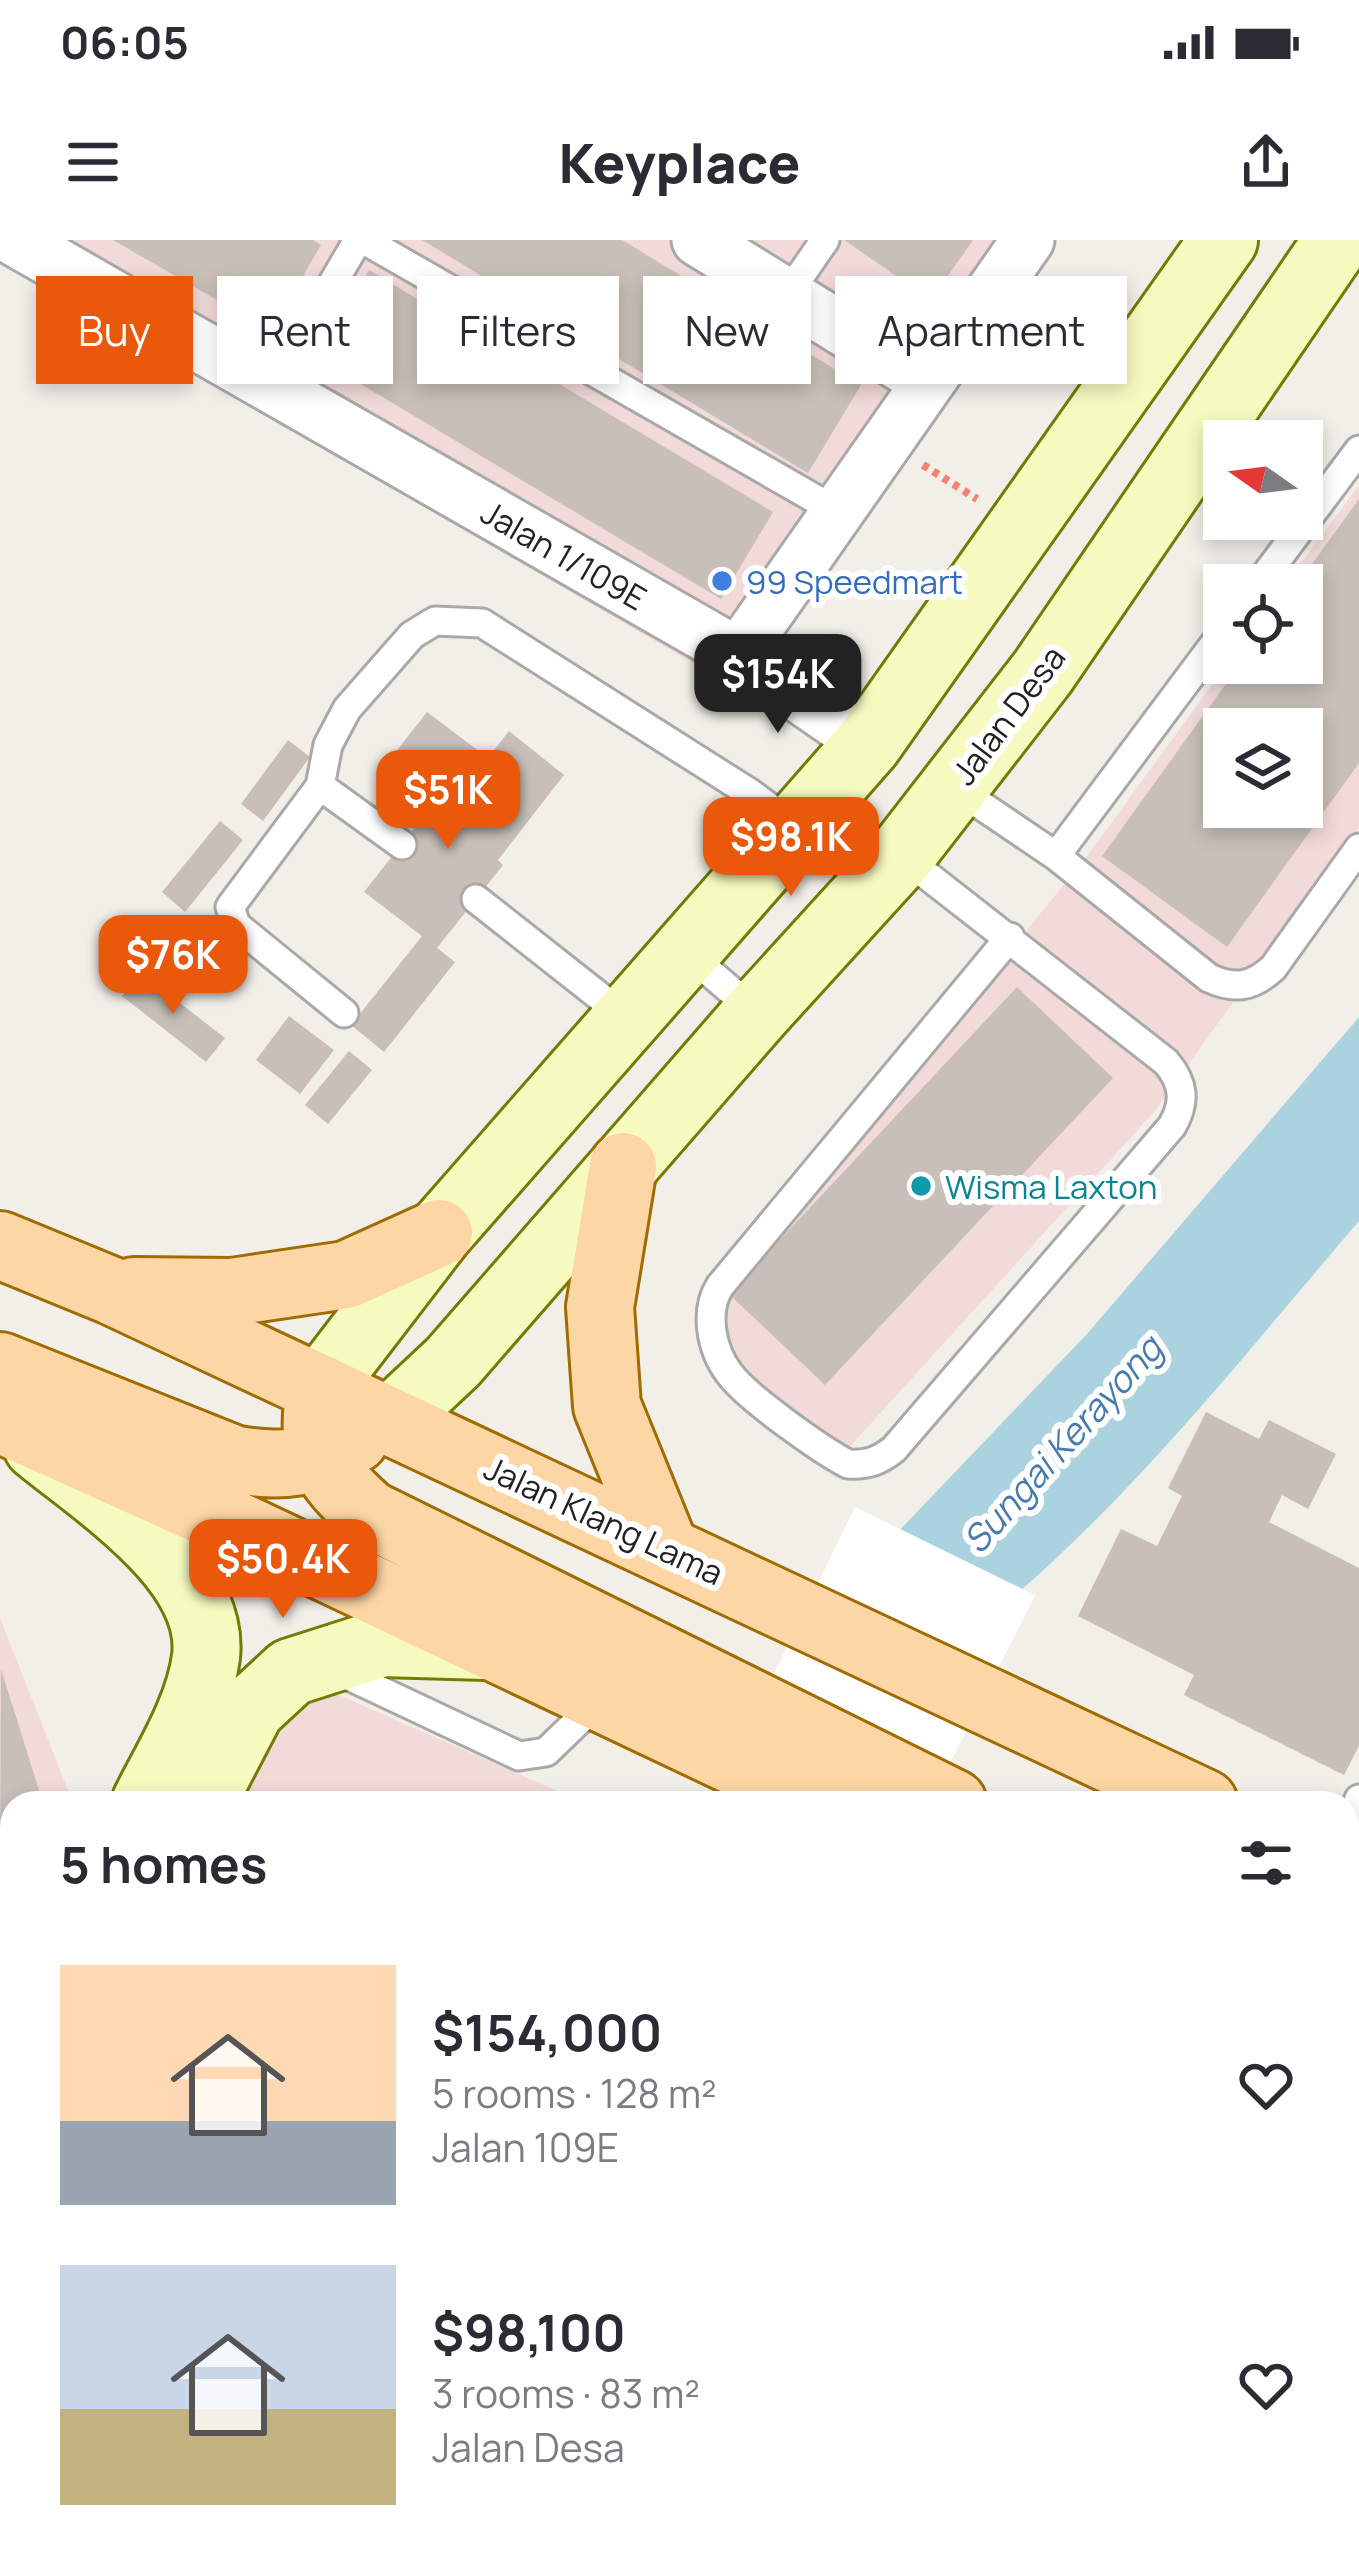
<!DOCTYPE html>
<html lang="en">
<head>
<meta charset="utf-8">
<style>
  body { margin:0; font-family:Manrope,sans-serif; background:#f7f7f7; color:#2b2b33; height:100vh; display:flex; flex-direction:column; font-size:45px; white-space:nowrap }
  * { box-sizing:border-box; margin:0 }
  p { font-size:39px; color:#7c7c81 }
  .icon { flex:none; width:66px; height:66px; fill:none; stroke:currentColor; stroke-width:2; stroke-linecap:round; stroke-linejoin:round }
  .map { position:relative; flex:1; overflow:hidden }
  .details { position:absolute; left:0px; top:1551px; width:1359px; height:771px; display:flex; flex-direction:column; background:#fff; border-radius:36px 36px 0 0; box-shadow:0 6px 18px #0003 }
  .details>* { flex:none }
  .banner { position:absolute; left:36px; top:36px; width:1287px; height:108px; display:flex; gap:24px }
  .needle { width:78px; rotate:284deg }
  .fabs { position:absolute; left:1203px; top:180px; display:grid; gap:24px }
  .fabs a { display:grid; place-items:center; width:120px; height:120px; border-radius:0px; background:#fff; box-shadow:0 6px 18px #0003; font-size:60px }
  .price { position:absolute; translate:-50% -102px; padding:0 27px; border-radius:24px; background:#ea580c; color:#fff; font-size:39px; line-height:78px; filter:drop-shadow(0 3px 6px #0008) }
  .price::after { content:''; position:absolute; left:50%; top:72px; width:36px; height:27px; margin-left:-18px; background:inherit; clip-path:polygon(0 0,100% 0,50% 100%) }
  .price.active { background:#222; color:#fff }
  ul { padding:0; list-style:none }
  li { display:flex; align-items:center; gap:36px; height:300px; padding:0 60px }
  li span { display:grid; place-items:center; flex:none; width:336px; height:240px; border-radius:0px; color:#555 }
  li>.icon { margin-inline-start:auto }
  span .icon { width:144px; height:144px; fill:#fffc; stroke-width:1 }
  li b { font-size:51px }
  h2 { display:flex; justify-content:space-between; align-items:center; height:144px; padding:0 60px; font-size:51px }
  .chip { padding:0 42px; border-radius:0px; background:#fff; box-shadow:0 6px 18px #0003; font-size:42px; line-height:108px }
  .chip.active { background:#ea580c; color:#fff }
  .status { display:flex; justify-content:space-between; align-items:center; height:84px; padding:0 60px; background:#fff; direction:ltr }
  .status svg { height:33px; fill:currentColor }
  header { display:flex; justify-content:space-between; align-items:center; height:156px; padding:0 60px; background:#fff; font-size:54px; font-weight:800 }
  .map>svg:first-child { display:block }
</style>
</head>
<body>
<div class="status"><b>06:05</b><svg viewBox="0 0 49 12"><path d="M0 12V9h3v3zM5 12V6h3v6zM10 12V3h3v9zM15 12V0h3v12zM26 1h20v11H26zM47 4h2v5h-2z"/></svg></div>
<header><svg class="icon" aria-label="menu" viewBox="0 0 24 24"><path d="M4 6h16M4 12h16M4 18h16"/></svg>Keyplace<svg class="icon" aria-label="share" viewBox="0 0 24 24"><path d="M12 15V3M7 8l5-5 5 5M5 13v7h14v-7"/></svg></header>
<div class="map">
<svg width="1359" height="2320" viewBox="0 0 1359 2320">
  <rect width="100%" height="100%" fill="#f2efe9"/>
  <path fill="#e0dfdf" d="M191 2310H926L922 2320H179Z"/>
  <path fill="#f2dad9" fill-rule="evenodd" d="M0 0H1048L722 440 0 20Z
    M1359 245V588L1154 872 845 1212 736 1127 717 1074 722 1058 1082 623 1228 423H1302V345H1285ZM1224 489H1302V567H1224Z
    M0 1378 73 1563H12V1776L0 1801Z
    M316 1445 585 1563H239L283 1463Z"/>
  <path fill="#add19e" d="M1347 2122 1359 2127V2320H922L926 2310H1347Z"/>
  <path fill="#aad3df" d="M1359 777V981C1243 1116 1131 1260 993 1374L894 1296 1087 1094Z
    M12 2251V2310H157L145 2320H0V2264Z"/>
  <path fill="#fff" d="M855 1267 1035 1355 930 1563H711Z"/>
  <path fill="#c7bfb8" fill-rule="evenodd" d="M113 0H313L321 5 271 91Z
    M422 0H622L861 145 808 233Z
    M844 0H973L931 60Z
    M369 30 773 272 721 359 317 118Z
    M1359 259V523L1227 707 1102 616 1241 423H1302V345H1297ZM1224 489H1302V567H1224Z
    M427 472 488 518 509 491 564 535 498 620 503 625 437 708 455 722 384 812 351 785 422 696 364 652 431 567 381 531Z
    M288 500 310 517 263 581 241 564Z
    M220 581 243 600 185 672 162 652Z
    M165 738a16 16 0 1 1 32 0a16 16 0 1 1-32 0Z
    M140 732 225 798 206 822 122 756Z
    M1017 747 1113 838 825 1145 729 1054Z
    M289 776 334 810 300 854 256 820Z
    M349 811 372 830 328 884 305 865Z
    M1206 1172 1259 1199 1269 1180 1336 1214 1308 1269 1282 1255 1269 1282 1359 1328V1506L1344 1535 1184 1455 1194 1435 1078 1376 1121 1289 1157 1306 1182 1256 1168 1248Z
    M1 1429 43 1563H12V1642L0 1635Z
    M1347 1951 1359 1957V2084L1347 2078Z
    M321 2310H417L412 2320H316Z
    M459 2310H576L571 2320H455Z
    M620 2310H733L728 2320H615Z
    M781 2310H874L869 2320H777Z"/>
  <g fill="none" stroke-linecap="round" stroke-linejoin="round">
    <g stroke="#a9a9a9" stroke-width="33">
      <path id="lane" d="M364 0 838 272
        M787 55 825 0
        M271 148 358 0
        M1258 345 1359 210
        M320 546 402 605
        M954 547 1056 616 1209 738C1235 750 1252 747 1273 728L1359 608
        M901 615 1166 822C1184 843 1186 862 1172 886L894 1209C879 1221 868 1225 848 1224 821 1210 746 1157 729 1133 711 1109 704 1071 720 1046L1010 697
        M1056 616 1224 391
        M476 659 627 778
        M686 712 757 773
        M344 773 236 685 230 667 320 546 328 505 347 469 412 395 435 381 482 383 750 553 797 588
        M330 1427 519 1516 546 1512 602 1458
        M1347 1587 1359 1559
        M0 1676 12 1682
        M1347 2098 1359 2103"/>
    </g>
    <g stroke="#a9a9a9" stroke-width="57">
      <path id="street" d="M15 0 738 414 868 504
        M698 0 928 142
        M738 414 1028 0
        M430 2320 435 2310
        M744 2320 749 2310"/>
    </g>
    <g stroke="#707d05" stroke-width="72">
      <path id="secondary" d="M320 1148 439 993 868 504 1224 0
        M390 1181 453 1122 757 773 901 615 1043 432 1338 0
        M37 1206C95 1254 216 1330 206 1417 199 1469 168 1517 145 1563
        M202 1563 251 1469 291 1432 382 1403 486 1406
        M0 1870 12 1844
        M0 1986 12 1962"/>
    </g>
    <g stroke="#a06b00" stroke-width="72">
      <path id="primary" d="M623 926 600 1067 607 1166 665 1309
        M0 1005 112 1051 1204 1563
        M134 1051 232 1052 346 1035 439 993
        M0 1126 233 1219C283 1229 311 1223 355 1199
        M320 1148C310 1211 321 1232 369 1274L953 1563
        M0 1179 255 1294 823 1563
        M1347 1630 1359 1636
        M1347 1789 1359 1795"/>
    </g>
    <path stroke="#fa8072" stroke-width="8" stroke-dasharray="6 6" stroke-linecap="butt" d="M923 225 977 259"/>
    <use href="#lane" stroke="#fff" stroke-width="27"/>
    <use href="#street" stroke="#fff" stroke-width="51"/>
    <use href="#secondary" stroke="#f7fabf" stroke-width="66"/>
    <use href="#primary" stroke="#fcd6a4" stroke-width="66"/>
  </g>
  <circle fill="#3f7fe0" stroke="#fff" stroke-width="4.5" cx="722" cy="341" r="12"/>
  <circle fill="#0f9aa8" stroke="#fff" stroke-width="4.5" cx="921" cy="946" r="12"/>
  <g text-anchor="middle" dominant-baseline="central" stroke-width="12" stroke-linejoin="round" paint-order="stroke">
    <g font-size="33" fill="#222" stroke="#fff">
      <text transform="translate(564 315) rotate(30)">Jalan 1/109E</text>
      <text transform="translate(1008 475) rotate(-53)">Jalan Desa</text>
      <text transform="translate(604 1280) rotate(25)">Jalan Klang Lama</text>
    </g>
    <g font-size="33" fill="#366cbe" stroke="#fff" text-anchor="start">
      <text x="746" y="341">99 Speedmart</text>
    </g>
    <g font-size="33" fill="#0d838f" stroke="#fff" text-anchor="start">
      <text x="945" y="946">Wisma Laxton</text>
    </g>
    <g font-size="36" font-style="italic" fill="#4a7aab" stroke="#fff">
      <text transform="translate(1062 1204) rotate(-48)">Sungai Kerayong</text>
    </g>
  </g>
</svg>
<div class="fabs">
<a><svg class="needle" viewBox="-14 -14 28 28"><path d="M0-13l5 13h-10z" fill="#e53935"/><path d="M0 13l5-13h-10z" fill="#7c7c81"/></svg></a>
<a><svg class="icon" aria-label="locate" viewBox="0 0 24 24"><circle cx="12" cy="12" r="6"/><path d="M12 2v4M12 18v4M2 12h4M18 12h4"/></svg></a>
<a><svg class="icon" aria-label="layers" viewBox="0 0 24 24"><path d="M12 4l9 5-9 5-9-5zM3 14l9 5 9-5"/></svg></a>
</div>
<b class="price active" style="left:778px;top:496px">$154K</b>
<b class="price" style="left:448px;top:612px">$51K</b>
<b class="price" style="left:791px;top:659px">$98.1K</b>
<b class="price" style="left:173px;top:777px">$76K</b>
<b class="price" style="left:283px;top:1381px">$50.4K</b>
<div class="banner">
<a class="chip active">Buy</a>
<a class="chip">Rent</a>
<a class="chip">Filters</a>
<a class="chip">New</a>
<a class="chip">Apartment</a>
</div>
<section class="details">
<h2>5 homes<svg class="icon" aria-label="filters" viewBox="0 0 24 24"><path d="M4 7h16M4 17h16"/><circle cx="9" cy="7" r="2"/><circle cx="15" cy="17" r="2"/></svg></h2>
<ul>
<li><span style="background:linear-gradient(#ffd9b3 65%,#9aa5b1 0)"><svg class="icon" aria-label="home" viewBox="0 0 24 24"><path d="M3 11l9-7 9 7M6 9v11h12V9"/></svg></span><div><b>$154,000</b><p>5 rooms · 128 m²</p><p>Jalan 109E</p></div><svg class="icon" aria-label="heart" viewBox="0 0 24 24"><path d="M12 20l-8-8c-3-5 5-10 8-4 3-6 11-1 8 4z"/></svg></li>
<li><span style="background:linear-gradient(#c9d6e8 60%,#c2b280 0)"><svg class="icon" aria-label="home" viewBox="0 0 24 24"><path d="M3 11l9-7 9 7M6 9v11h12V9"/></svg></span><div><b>$98,100</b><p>3 rooms · 83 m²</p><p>Jalan Desa</p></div><svg class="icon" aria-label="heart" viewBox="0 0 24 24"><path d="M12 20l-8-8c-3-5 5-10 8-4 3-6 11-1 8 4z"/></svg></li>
</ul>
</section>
</div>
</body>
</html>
